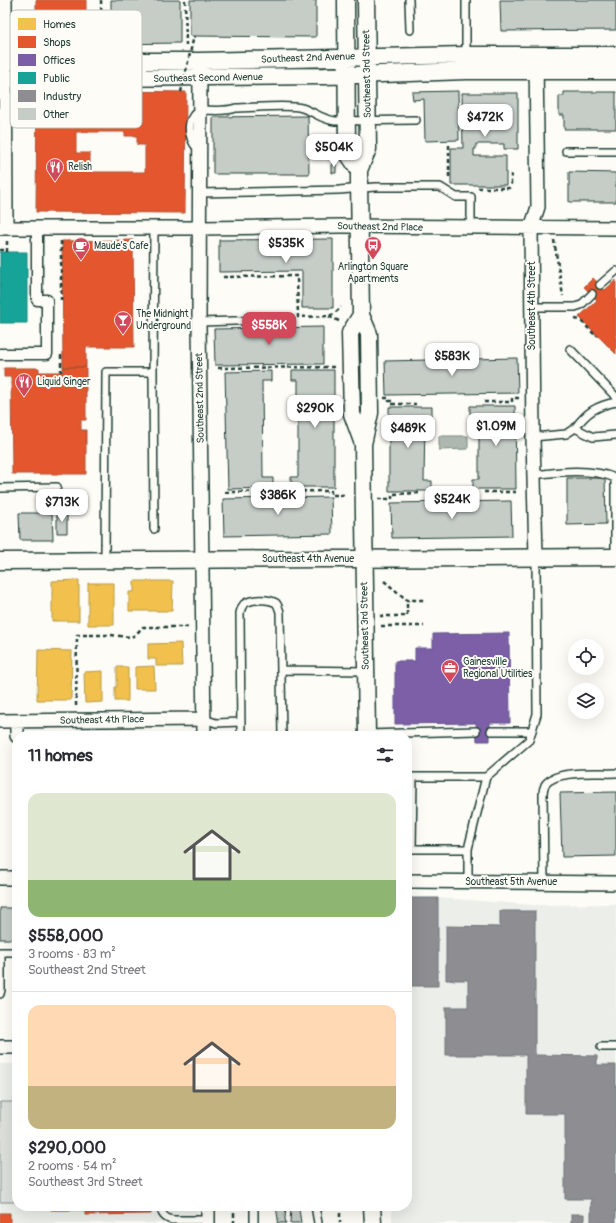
<!DOCTYPE html>
<html lang="en">
<head>
<meta charset="utf-8">
<style>
  body { margin:0; font-family:Pangolin,sans-serif; background:#f2f2f3; color:#2b2b33; height:100vh; display:flex; flex-direction:column; font-size:15px; white-space:nowrap }
  * { box-sizing:border-box; margin:0 }
  p { font-size:13px; color:#7c7c81 }
  .icon { flex:none; width:22px; height:22px; fill:none; stroke:currentColor; stroke-width:2; stroke-linecap:round; stroke-linejoin:round }
  .map { position:relative; flex:1; overflow:hidden }
  .details { position:absolute; left:12px; top:731px; width:400px; height:480px; display:flex; flex-direction:column; background:#fff; border-radius:16px; box-shadow:0 4px 16px #0002 }
  .details>* { flex:none }
  .buttons { position:absolute; left:568px; top:639px; display:grid; gap:8px }
  .buttons a { display:grid; place-items:center; width:36px; height:36px; border-radius:50%; background:#fff; box-shadow:0 4px 16px #0002; font-size:20px }
  .price { position:absolute; translate:-50% -34px; padding:0 9px; border-radius:8px; background:#fff; color:#222; font-size:13px; line-height:26px; filter:drop-shadow(0 1px 2px #0008) }
  .price::after { content:''; position:absolute; left:50%; top:24px; width:12px; height:9px; margin-left:-6px; background:inherit; clip-path:polygon(0 0,100% 0,50% 100%) }
  .price.selected { background:#d1495b; color:#fff }
  ul { padding:0; list-style:none }
  li { display:grid; align-content:center; gap:8px; height:212px; padding:0 16px }
  li+li { border-top:1px solid #e1e1e2 }
  li span { display:grid; place-items:center; height:124px; border-radius:12px; color:#555 }
  li>.icon { margin-inline-start:auto }
  span .icon { width:72px; height:72px; fill:#fffc; stroke-width:1 }
  li b { font-size:17px }
  h2 { display:flex; justify-content:space-between; align-items:center; height:48px; padding:0 16px; font-size:17px }
  .map>svg:first-child { display:block }
</style>
</head>
<body>
<div class="map">
<svg width="616" height="1223" viewBox="0 0 616 1223">
  <rect width="100%" height="100%" fill="#fdfcf7"/>
  <filter id="ink" filterUnits="userSpaceOnUse"><feTurbulence type="fractalNoise" baseFrequency=".025" numOctaves="2"/><feDisplacementMap in="SourceGraphic" scale="8" xChannelSelector="R" yChannelSelector="G"/><feConvolveMatrix kernelMatrix="1 2 1 2 8 2 1 2 1" color-interpolation-filters="sRGB"/></filter>
  <g filter="url(#ink)">
    <path fill="#eceee9" d="M407 898H438L534 905 616 904V1223H392V1206H407Z
      M0 1064H17V1206H198L199 1223H0Z"/>
    <path fill="#dde0db" stroke="#7e8e88" d="M0 1102H17V1202H0Z"/>
    <path fill="#aeb8b1" stroke="#75877f" d="M439 436H468V449L439 450Z"/>
    <path fill="#f2c14e" stroke="#b39946" d="M79 580V621H52V581Z
      M134 581H173L172 611H129V592H134Z
      M88 583H114V625H88Z
      M181 643 182 666H156V659H148V644Z
      M38 650 72 651 71 700H37Z
      M154 666 155 689H135V667Z
      M117 667H128V701H115V687H117Z
      M103 671V702L85 703 84 672Z"/>
    <path fill="#e4572e" stroke="#a94f30" fill-rule="evenodd" d="M36 0H86V17H94V44H36Z
      M37 90 186 92 185 213 36 212ZM76 132H125V136H137V145H145V172H90V153H76Z
      M133 240 134 347H86V367H63L62 241Z
      M593 278 605 290 616 280V354L579 317 597 300 584 287Z
      M63 367H86V420H81V430H86V474H12L11 377H4V368H39V372H63Z
      M51 1206H151V1214L85 1215V1210H51Z
      M0 1213H10V1223H0Z"/>
    <path fill="#7b5ea7" stroke="#5f5484" d="M509 633 510 723H490V741H477L476 723 395 724V661H415V648H433V634Z"/>
    <path fill="#17a398" stroke="#19847a" d="M0 252H27V323H0Z"/>
    <path fill="#8d8d92" stroke="#6c7576" d="M407 898H438V986H407Z
      M500 911H535V1055L597 1056V1065H616V1223H591V1199H565V1114H526V1055H446V1007H468V980H446V926L500 927Z
      M571 1214H584V1223H571Z"/>
    <path fill="#c6cdc7" stroke="#1f3d34" d="M111 0H180V43L111 44Z
      M190 0H316V37L190 36Z
      M500 0H616V30L501 31Z
      M458 91 459 140 425 141 424 99 413 100 412 92Z
      M564 92H616V129H564V115H559V96H564Z
      M462 93H518V149H504V144H476V149H474V156H506V185H451V148H463Z
      M308 116 309 174H213V117Z
      M332 164H336V173H332Z
      M569 172 616 173V202H569Z
      M333 239V308H302V271L219 272V240Z
      M323 327V364L215 365 214 329Z
      M517 358 518 393 386 395 385 361Z
      M292 370H334V487H291V477H298V380H292Z
      M271 371V381H262L263 478H273V488L228 489 225 372Z
      M470 406H515L516 489H473V479H479V416H470Z
      M389 407H432V416H425L424 481H432V491H389Z
      M567 478H605L606 524 567 525Z
      M331 497 332 534 224 536 223 499Z
      M511 501 512 536 392 538 391 503Z
      M19 513H52L53 540H20Z
      M57 513H67V533H57Z
      M616 792V856L562 857 560 793Z
      M0 908H17V939H0Z
      M276 1206H286L285 1219 286 1223H277L278 1219Z
      M291 1206H300L299 1209 301 1223H290Z"/>
    <g fill="none" stroke-linecap="round" stroke-linejoin="round">
      <g stroke="#1f3d34" stroke-width="10">
        <path id="service" d="M409 0 410 30
          M466 55V0
          M200 150C190 144 186 126 193 116 194 113 198 112 200 110 213 110 224 112 236 108 252 108 289 104 302 108 315 112 320 119 335 121L416 120
          M566 151H616
          M200 193 339 190 375 187H440L456 197H471V228
          M600 285 616 271
          M532 307H575L581 305 592 294
          M199 322 274 320
          M570 349 616 397
          M153 372 154 529
          M575 428C587 412 596 406 616 402
          M533 437 566 434 575 428 593 437 616 435
          M534 475C559 472 591 468 615 478V557
          M0 488 57 487
          M105 560 106 372H153L154 228
          M282 670 366 671
          M204 719 216 723 241 722
          M491 731H532
          M367 734 476 731
          M241 736 240 613C241 610 241 607 244 604 251 599 268 598 276 603 278 605 279 609 280 612L282 736
          M468 849 486 777 529 740 537 714 536 557
          M468 882V849H412L413 777H486
          M544 882 543 794C543 792 544 787 545 785 555 769 599 774 616 773
          M0 952H17
          M0 994 1 990V952
          M601 1047H616
          M161 1206C161 1214 164 1218 172 1220H208
          M254 1206V1223
          M315 1206 318 1223"/>
      </g>
      <g stroke="#1f3d34" stroke-width="13">
        <path id="pedestrian" d="M37 228V300H40
          M0 354H47V300H43"/>
      </g>
      <g stroke="#1f3d34" stroke-width="16">
        <path id="minor" d="M5 0 6 228
          M200 68 199 322 204 736
          M0 228H199L341 226 616 228
          M536 557 533 437 531 228 538 207 536 61
          M0 721 204 719
          M17 721V736
          M0 878H17
          M407 881 616 883
          M0 1047H17
          M208 1206V1223"/>
      </g>
      <g stroke="#1f3d34" stroke-width="19">
        <path id="tertiary" d="M346 0 347 152 359 170
          M366 0 368 149 359 170V181L361 315 369 334 370 413 363 444 367 736
          M0 61H200L466 55H616
          M0 79 325 76 466 71H616
          M361 315 350 333 352 414 363 444
          M0 561 616 557
          M372 1206 373 1223"/>
      </g>
      <path stroke="#1f3d34" stroke-width="2.5" stroke-dasharray="4 3" stroke-linecap="butt" d="M101 0 102 45
        M185 0 186 45
        M449 145V180
        M478 188H509L511 184V174
        M554 240 563 296
        M7 241V250
        M61 241V300
        M0 250H7V252
        M223 277 297 276 298 317 328 316
        M575 319 580 320 596 336 597 335
        M339 321 328 316 334 314 341 307
        M61 355V372
        M218 368 336 367
        M384 398H389V401H392V404H416
        M484 402H512V398H519
        M225 492 331 491V495H344
        M484 492H519
        M378 499H392V494L421 493
        M384 581 407 600H424
        M380 616H407V600
        M381 626H424
        M76 706 77 635H110L131 637 135 635 143 627H189
        M234 1206V1223
        M340 1206V1223"/>
      <use href="#service" stroke="#fdfcf7" stroke-width="7"/>
      <use href="#pedestrian" stroke="#fdfcf7" stroke-width="10"/>
      <use href="#minor" stroke="#fdfcf7" stroke-width="13"/>
      <use href="#tertiary" stroke="#fdfcf7" stroke-width="16"/>
      <path stroke="#1f3d34" stroke-width="2.5" stroke-dasharray="4 3" stroke-linecap="butt" d="M181 92 194 36"/>
    </g>
  </g>
  <defs>
    <g id="restaurant-pin" transform="scale(0.9)"><path d="M0 17L-7.5 6A9.5 9.5 0 1 1 7.5 6Z" fill="#d1495b" stroke="#fdfcf7"/><path d="M-5-6h1v4h1v-4h1v4h1v-4h1v5L-1.5 .5V6h-2V.5L-5-1ZM5-6V6H3V1.5H1.5Q1.5-4 5-6Z" fill="#fff"/></g>
    <g id="bus-pin" transform="scale(0.9)"><path d="M0 17L-7.5 6A9.5 9.5 0 1 1 7.5 6Z" fill="#d1495b" stroke="#fdfcf7"/><path d="M-5-6H5V4H4V6H2V4H-2V6H-4V4H-5ZM-3.5-4V0h7V-4ZM-3.5 1.2v1.5H-2V1.2ZM2 1.2v1.5H3.5V1.2Z" fill="#fff"/></g>
    <g id="cafe-pin" transform="scale(0.9)"><path d="M0 17L-7.5 6A9.5 9.5 0 1 1 7.5 6Z" fill="#d1495b" stroke="#fdfcf7"/><path d="M-5.5-4.5H6V0H3Q3 3.5 0 3.5H-2.5Q-5.5 3.5-5.5 0ZM3-3.2v2h1.7v-2ZM-6 4.5H4V6H-6Z" fill="#fff"/></g>
    <g id="bar-pin" transform="scale(0.9)"><path d="M0 17L-7.5 6A9.5 9.5 0 1 1 7.5 6Z" fill="#d1495b" stroke="#fdfcf7"/><path d="M-6-5H6L.8 .8V4.5H3.5V6h-7V4.5H-.8V.8Z" fill="#fff"/></g>
    <g id="office-pin" transform="scale(0.9)"><path d="M0 17L-7.5 6A9.5 9.5 0 1 1 7.5 6Z" fill="#d1495b" stroke="#fdfcf7"/><path d="M-6-3h4V-5.5h4V-3h4V5H-6ZM-1-4.5V-3h2v-1.5ZM-6 0V1H6V0Z" fill="#fff"/></g>
  </defs>
  <g fill-rule="evenodd">
    <use href="#restaurant-pin" x="55" y="167"/>
    <use href="#bus-pin" x="373" y="245"/>
    <use href="#cafe-pin" x="81" y="246"/>
    <use href="#bar-pin" x="123" y="320"/>
    <use href="#restaurant-pin" x="24" y="382"/>
    <use href="#office-pin" x="450" y="668"/>
  </g>
  <g text-anchor="middle" dominant-baseline="central" stroke-width="4" stroke-linejoin="round" paint-order="stroke">
    <g font-size="10" fill="#1f3d34" stroke="#fdfcf7">
      <text transform="translate(308 58) rotate(-2)">Southeast 2nd Avenue</text>
      <text transform="translate(367 74) rotate(-91)">Southeast 3rd Street</text>
      <text transform="translate(208 78) rotate(-1)">Southeast Second Avenue</text>
      <text transform="translate(380 227) rotate(1)">Southeast 2nd Place</text>
      <text transform="translate(532 306) rotate(-90)">Southeast 4th Street</text>
      <text transform="translate(200 398) rotate(-91)">Southeast 2nd Street</text>
      <text x="308" y="559">Southeast 4th Avenue</text>
      <text transform="translate(365 626) rotate(-91)">Southeast 3rd Street</text>
      <text transform="translate(102 720) rotate(-1)">Southeast 4th Place</text>
      <text x="511" y="882">Southeast 5th Avenue</text>
    </g>
    <g font-size="10" fill="#1f3d34" stroke="#fdfcf7" text-anchor="start">
      <text x="68" y="167">Relish</text>
      <text x="94" y="246">Maude's Cafe</text>
      <text x="373" y="267" text-anchor="middle">Arlington Square<tspan x="373" dy="12">Apartments</tspan></text>
      <text x="136" y="314">The Midnight<tspan x="136" dy="12">Underground</tspan></text>
      <text x="37" y="382">Liquid Ginger</text>
      <text x="463" y="662">Gainesville<tspan x="463" dy="12">Regional Utilities</tspan></text>
    </g>
  </g>
  <rect x="10" y="10" width="132" height="118" rx="6" fill="#fdfcf7" stroke="#bac3bc" stroke-width="1"/>
  <rect x="18" y="18" width="18" height="12" fill="#f2c14e"/>
  <rect x="18" y="36" width="18" height="12" fill="#e4572e"/>
  <rect x="18" y="54" width="18" height="12" fill="#7b5ea7"/>
  <rect x="18" y="72" width="18" height="12" fill="#17a398"/>
  <rect x="18" y="90" width="18" height="12" fill="#8d8d92"/>
  <rect x="18" y="108" width="18" height="12" fill="#c6cdc7"/>
  <g font-size="11" fill="#1f3d34">
    <text x="43" y="28">Homes</text>
    <text x="43" y="46">Shops</text>
    <text x="43" y="64">Offices</text>
    <text x="43" y="82">Public</text>
    <text x="43" y="100">Industry</text>
    <text x="43" y="118">Other</text>
  </g>
</svg>
<div class="buttons">
<a><svg class="icon" aria-label="locate" viewBox="0 0 24 24"><circle cx="12" cy="12" r="6"/><path d="M12 2v4M12 18v4M2 12h4M18 12h4"/></svg></a>
<a><svg class="icon" aria-label="layers" viewBox="0 0 24 24"><path d="M12 4l9 5-9 5-9-5zM3 14l9 5 9-5"/></svg></a>
</div>
<b class="price" style="left:485px;top:138px">$472K</b>
<b class="price" style="left:334px;top:168px">$504K</b>
<b class="price" style="left:286px;top:264px">$535K</b>
<b class="price selected" style="left:269px;top:346px">$558K</b>
<b class="price" style="left:452px;top:377px">$583K</b>
<b class="price" style="left:315px;top:429px">$290K</b>
<b class="price" style="left:496px;top:447px">$1.09M</b>
<b class="price" style="left:408px;top:449px">$489K</b>
<b class="price" style="left:278px;top:516px">$386K</b>
<b class="price" style="left:452px;top:520px">$524K</b>
<b class="price" style="left:62px;top:523px">$713K</b>
<section class="details">
<h2>11 homes<svg class="icon" aria-label="filters" viewBox="0 0 24 24"><path d="M4 7h16M4 17h16"/><circle cx="9" cy="7" r="2"/><circle cx="15" cy="17" r="2"/></svg></h2>
<ul>
<li><span style="background:linear-gradient(#dfe7d0 70%,#8fb573 0)"><svg class="icon" aria-label="home" viewBox="0 0 24 24"><path d="M3 11l9-7 9 7M6 9v11h12V9"/></svg></span><div><b>$558,000</b><p>3 rooms · 83 m²</p><p>Southeast 2nd Street</p></div></li>
<li><span style="background:linear-gradient(#ffd9b3 65%,#c2b280 0)"><svg class="icon" aria-label="home" viewBox="0 0 24 24"><path d="M3 11l9-7 9 7M6 9v11h12V9"/></svg></span><div><b>$290,000</b><p>2 rooms · 54 m²</p><p>Southeast 3rd Street</p></div></li>
</ul>
</section>
</div>
</body>
</html>
